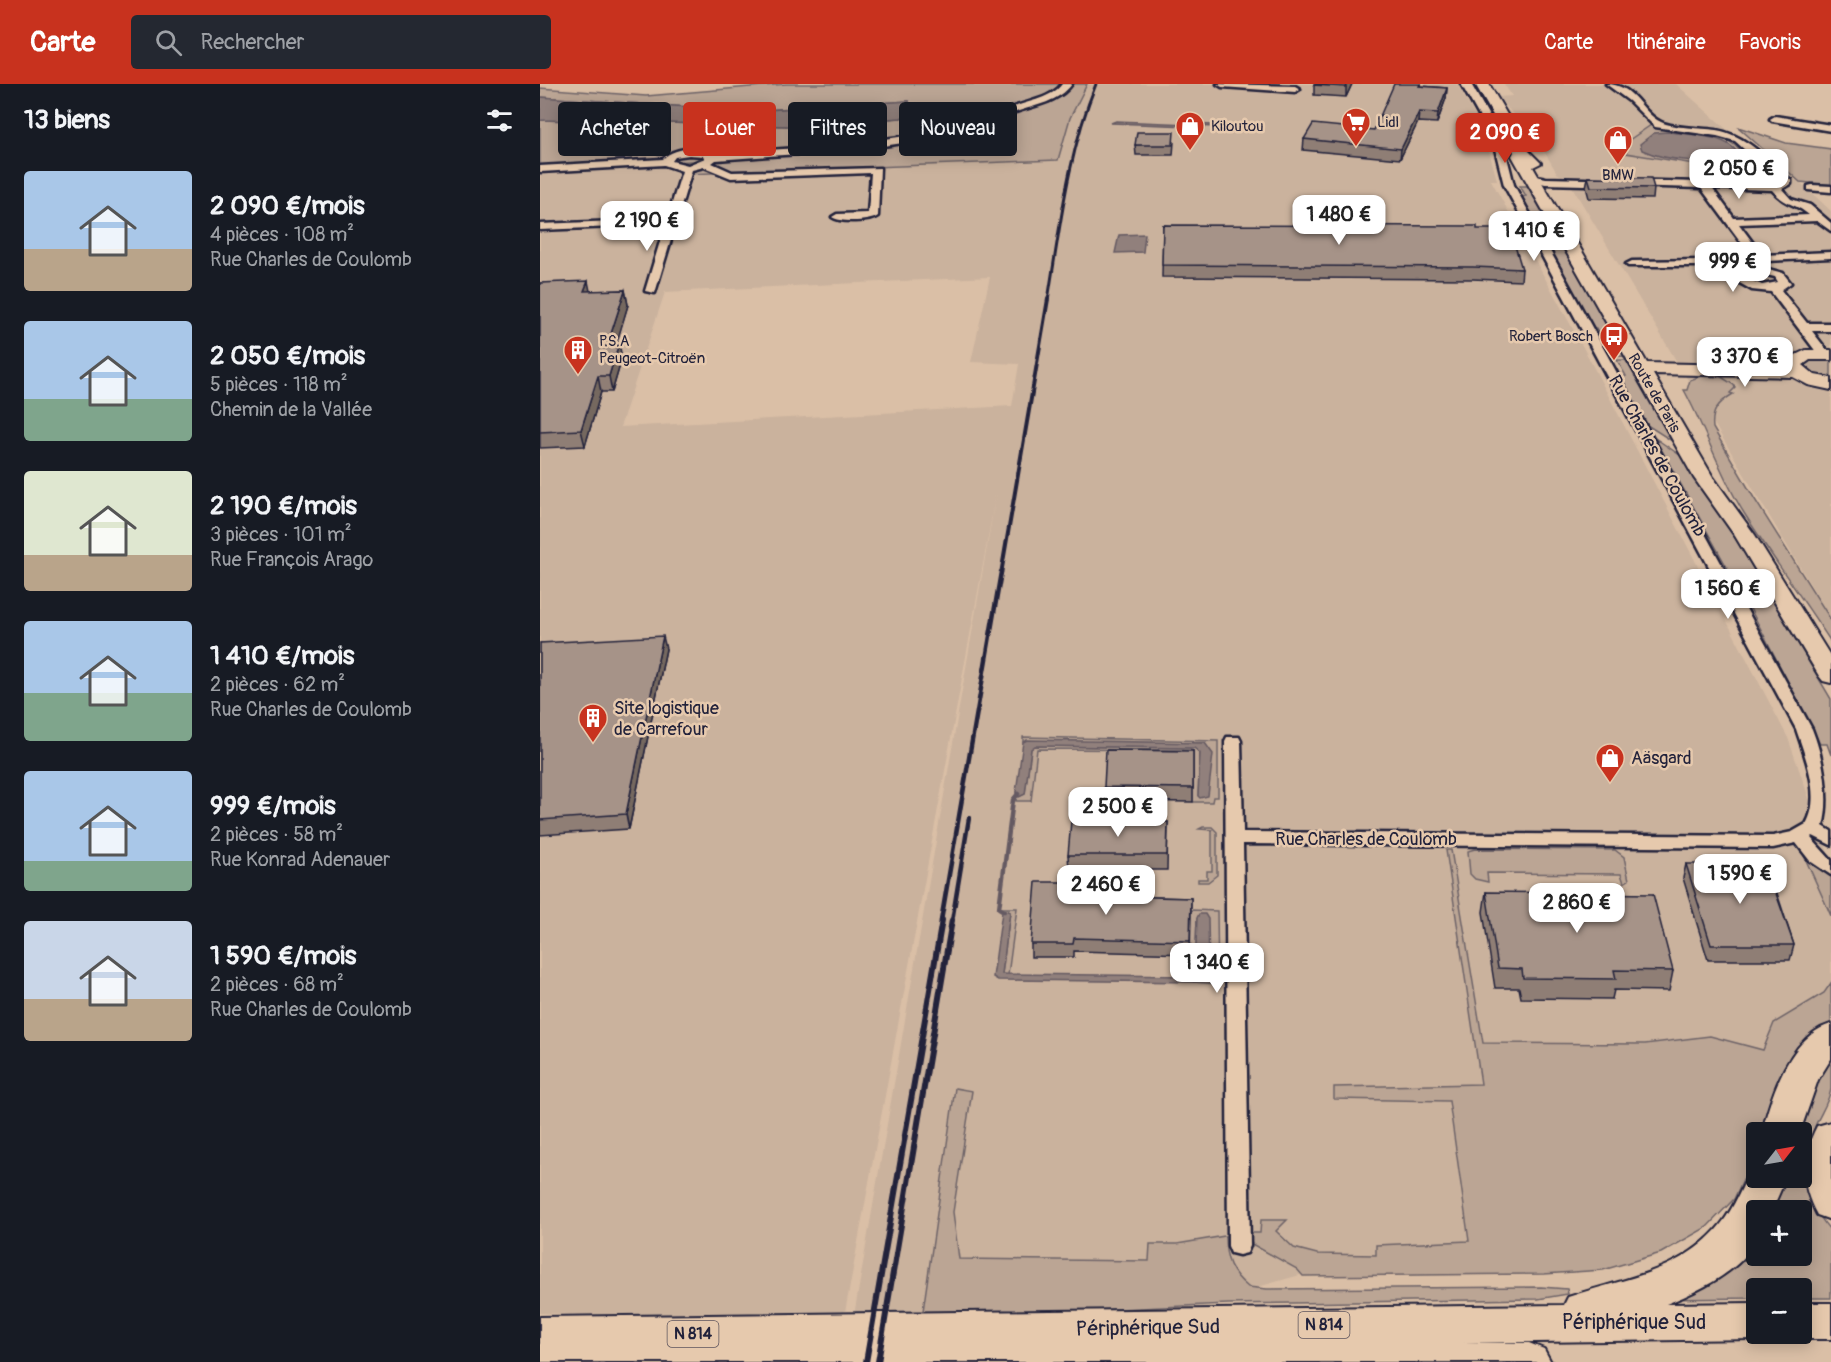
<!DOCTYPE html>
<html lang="fr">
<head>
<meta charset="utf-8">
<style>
  body { margin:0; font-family:Pangolin,sans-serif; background:#242831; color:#f1f3f6; height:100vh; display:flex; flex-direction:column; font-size:22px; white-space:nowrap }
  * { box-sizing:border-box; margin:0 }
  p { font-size:20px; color:#9ea1a6 }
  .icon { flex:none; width:33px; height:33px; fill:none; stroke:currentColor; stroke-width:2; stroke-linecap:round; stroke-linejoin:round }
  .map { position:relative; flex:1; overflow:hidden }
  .sheet { display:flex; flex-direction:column; background:#171b24; width:540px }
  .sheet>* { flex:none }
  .hud { position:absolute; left:18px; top:18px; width:570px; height:54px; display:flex; gap:12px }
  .needle { width:39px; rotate:59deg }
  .controls { position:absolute; left:1206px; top:1038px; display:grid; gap:12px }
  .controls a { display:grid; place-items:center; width:66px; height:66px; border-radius:6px; background:#171b24; box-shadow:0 3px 15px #0003; font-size:30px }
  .price { position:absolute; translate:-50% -51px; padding:0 14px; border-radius:12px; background:#fff; color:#222; font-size:20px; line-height:39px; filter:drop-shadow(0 2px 3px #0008) }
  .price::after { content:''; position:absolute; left:50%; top:36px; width:18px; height:14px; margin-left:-9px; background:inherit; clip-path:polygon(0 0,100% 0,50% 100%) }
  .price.on { background:#c8321e; color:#fff }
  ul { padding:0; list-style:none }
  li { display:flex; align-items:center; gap:18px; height:150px; padding:0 24px }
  li span { display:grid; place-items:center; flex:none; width:168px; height:120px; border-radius:6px; color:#555 }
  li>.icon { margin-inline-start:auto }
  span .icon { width:72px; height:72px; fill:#fffc; stroke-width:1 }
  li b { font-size:26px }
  h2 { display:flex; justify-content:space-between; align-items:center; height:72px; padding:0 24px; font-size:26px }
  .chip { padding:0 21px; border-radius:6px; background:#171b24; box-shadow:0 3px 15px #0003; font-size:21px; line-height:54px }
  .chip.on { background:#c8321e; color:#fff }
  header { display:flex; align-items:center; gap:36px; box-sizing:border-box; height:84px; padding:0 30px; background:#c8321e; color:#fff }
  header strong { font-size:28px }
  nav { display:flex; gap:33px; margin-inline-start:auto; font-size:21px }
  .search { width:420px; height:54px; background:#242831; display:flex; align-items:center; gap:15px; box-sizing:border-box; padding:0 21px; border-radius:6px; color:#9ea1a6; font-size:22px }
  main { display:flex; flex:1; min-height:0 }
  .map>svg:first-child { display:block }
</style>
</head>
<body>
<header>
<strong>Carte</strong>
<div class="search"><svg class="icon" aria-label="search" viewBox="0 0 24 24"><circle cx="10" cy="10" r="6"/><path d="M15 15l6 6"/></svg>Rechercher</div>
<nav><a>Carte</a><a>Itinéraire</a><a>Favoris</a></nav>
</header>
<main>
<section class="sheet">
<h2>13 biens<svg class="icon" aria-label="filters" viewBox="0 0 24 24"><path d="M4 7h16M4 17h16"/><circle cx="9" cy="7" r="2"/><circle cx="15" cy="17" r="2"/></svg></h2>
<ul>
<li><span style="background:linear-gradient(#a9c7e8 65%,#b9a48a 0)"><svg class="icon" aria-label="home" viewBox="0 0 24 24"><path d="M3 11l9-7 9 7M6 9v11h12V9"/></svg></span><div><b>2 090 €/mois</b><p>4 pièces · 108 m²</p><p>Rue Charles de Coulomb</p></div></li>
<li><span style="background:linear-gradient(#a9c7e8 65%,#7fa58c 0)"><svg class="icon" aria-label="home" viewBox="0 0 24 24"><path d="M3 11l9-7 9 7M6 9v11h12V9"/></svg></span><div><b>2 050 €/mois</b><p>5 pièces · 118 m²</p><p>Chemin de la Vallée</p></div></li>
<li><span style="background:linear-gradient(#dfe7d0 70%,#b9a48a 0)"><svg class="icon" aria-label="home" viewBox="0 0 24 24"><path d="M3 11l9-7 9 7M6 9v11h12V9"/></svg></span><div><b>2 190 €/mois</b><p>3 pièces · 101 m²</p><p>Rue François Arago</p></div></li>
<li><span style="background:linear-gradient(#a9c7e8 60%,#7fa58c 0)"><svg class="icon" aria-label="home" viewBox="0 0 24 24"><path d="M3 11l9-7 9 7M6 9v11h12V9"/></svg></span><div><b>1 410 €/mois</b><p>2 pièces · 62 m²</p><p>Rue Charles de Coulomb</p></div></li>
<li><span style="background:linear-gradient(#a9c7e8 75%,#7fa58c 0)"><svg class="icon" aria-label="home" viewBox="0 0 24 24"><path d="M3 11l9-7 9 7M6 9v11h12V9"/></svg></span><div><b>999 €/mois</b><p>2 pièces · 58 m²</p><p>Rue Konrad Adenauer</p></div></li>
<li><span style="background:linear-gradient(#c9d6e8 65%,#b9a48a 0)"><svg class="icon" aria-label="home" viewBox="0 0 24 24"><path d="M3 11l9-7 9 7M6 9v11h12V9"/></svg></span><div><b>1 590 €/mois</b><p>2 pièces · 68 m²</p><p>Rue Charles de Coulomb</p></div></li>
</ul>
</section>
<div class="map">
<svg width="1291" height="1278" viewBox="0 0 1291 1278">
  <rect width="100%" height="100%" fill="#dabfa6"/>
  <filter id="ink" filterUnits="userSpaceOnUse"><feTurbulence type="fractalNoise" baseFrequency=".0167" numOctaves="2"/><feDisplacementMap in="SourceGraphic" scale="12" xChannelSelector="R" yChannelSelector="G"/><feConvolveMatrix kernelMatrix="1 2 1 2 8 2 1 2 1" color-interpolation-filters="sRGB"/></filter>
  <g filter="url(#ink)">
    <path fill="#cab29d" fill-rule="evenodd" d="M547 0H917L943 46 957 96H951L1044 265 1248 654 1291 777V914L1169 1123 781 1185 707 1206 383 1226 312 1243 456 410 303 1239 0 1229V85L152 77 146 89 518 76 530 34ZM450 193 431 278 479 280 472 322 80 343 125 208Z
      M964 0H1136L1231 85 1260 98 1291 127V535L1028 96 1017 89 1001 62 958 13 972 12Z"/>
    <path fill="#bba594" stroke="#6e6468" stroke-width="1.5" d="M246 0H547L530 34 518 76 146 90 151 77 0 85V36L248 42 361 34 370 27 369 17 209 27 0 13V4L106 12Z
      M1111 41 1182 52 1223 82 1148 79 1073 67Z
      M1198 43 1246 59 1291 65V101L1260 98Z
      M980 102H993L1084 272 1071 273 1056 244H1053L981 113 986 112Z
      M1291 273V295L1279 294 1262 284 1263 277Z
      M1077 276H1086L1140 362 1107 341 1081 293 1086 292Z
      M1164 291 1180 292 1194 301 1195 304 1190 309 1193 310C1178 319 1171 327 1173 344L1214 414 1291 536V558C1263 515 1232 473 1204 429 1180 391 1166 346 1144 306H1147L1150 296Z
      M1115 354 1147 376 1154 385 1291 615V671L1287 660H1280L1212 528Z
      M483 653 678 657V713H673L672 718H653L652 666 497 665 491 717H476V708L480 712 485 710 491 665 494 662 655 664 660 669 658 712 665 659 483 658Z
      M663 743H672L677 748V791L668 798H658V795H667V787H672V746L659 745Z
      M935 765 1075 766 1084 773 1089 796 1084 799 1081 790 947 789 948 798 935 795 930 790 928 767Z
      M906 766H911L943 959 1105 960 1170 952 1223 966 1234 939 1284 909 1291 899V946L1259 978 1225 1048H1216V1067L1194 1115 1167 1143 1121 1169 1063 1186 1004 1190 763 1192 757 1185 710 1159V1149H720L721 1136H747L736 1147 754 1164 777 1170 836 1171V1161L929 1157 909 1017 794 1015V1003L941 1000Z
      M1265 774 1291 793V832L1288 825Z
      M462 824H477L468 891 462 890 470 828 466 826 462 828Z
      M651 826 677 827 678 900 653 898 660 896 657 834 655 890 650 892Z
      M1291 963C1291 977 1291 992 1291 1005 1289 1017 1281 1029 1276 1040 1258 1082 1260 1111 1291 1147V1214H1262V1204H1216V1214L1124 1215 1216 1139V1172H1262V1126H1223L1235 1094H1262V1048H1249L1273 989Z
      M415 1004 432 1007 413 1128 419 1175 609 1177 610 1160H637L685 1152C685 1175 691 1189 708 1203L727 1205 1001 1203 1027 1205 1028 1210 998 1215 688 1220 382 1234Z"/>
    <path fill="#91807c" stroke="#655a62" stroke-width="1.5" d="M0 13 209 27 369 17 370 27 361 34 248 42 0 36Z
      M576 37 698 42 701 44 571 39Z
      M1128 48C1147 50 1193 51 1199 73 1172 80 1128 78 1102 66L1100 60 1114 49Z
      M605 150 603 168 575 169 579 151Z
      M487 656 665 659 673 670 668 712 660 714 658 712 660 669 654 664 495 662 491 665 485 710 479 713 476 708 483 658Z
      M466 826 470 828 462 890 650 892 655 889 657 834 659 830H665L668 835 669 885 667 891 653 898 458 896 453 893 462 828Z"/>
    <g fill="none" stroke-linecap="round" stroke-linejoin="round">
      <path stroke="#655a62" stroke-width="4.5" d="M464 827 459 824 473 716 478 710"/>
      <g stroke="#22223b" stroke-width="5">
        <path id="street" d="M522 0H532C519 18 496 21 476 28 444 39 413 49 380 56 313 69 243 70 176 76L172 79 192 88 340 84 338 132C330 138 300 139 292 133L297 130 328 129 331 89 191 94 164 83 152 86 115 209 105 207 125 141 0 146V140L127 135 142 87 124 81 0 88V82L123 75C132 64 161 60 172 70 240 65 309 62 377 50 410 44 442 33 474 23 489 17 512 14 522 0ZM149 71 163 72 165 74 148 81 132 77 135 73Z
          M677 0 755 2 760 5 755 8 682 3Z
          M921 0H931L963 57 974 101 1272 645C1283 673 1291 714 1283 742L1291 747V761L1273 752 1271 754 1291 776V791L1270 777 1256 759 1233 764 703 760 710 1162 707 1169 699 1171 691 1169 688 1162 685 657 687 653H699L701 657 703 748 1233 752 1252 748 1266 740C1282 713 1265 672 1256 645L964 101 953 57Z
          M1066 0C1095 0 1100 28 1121 38 1132 44 1162 44 1176 46 1207 51 1228 76 1251 96V100L1242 105 1251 115 1270 121 1291 139V147L1277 137 1199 140 1222 171 1291 168V174L1227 177 1228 185 1243 189 1251 199 1241 206 1267 239H1291V247H1272L1290 270 1288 273H1280L1231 208 1212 206 1196 197V191L1165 182H1088L1086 180 1092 177 1165 176 1200 185 1216 183 1215 177 1161 104 1005 100 987 94V90L1006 94 1237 100 1240 98 1195 57 1177 52 1115 43 1089 17ZM1172 104 1232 106C1246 122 1255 119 1269 131L1194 134ZM1218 189 1235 193 1238 198 1222 201 1206 194 1207 191Z
          M1235 32 1291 41V47L1232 37 1230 35Z
          M1272 101 1291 102V108L1268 106V102Z"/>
      </g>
      <g stroke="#22223b" stroke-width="4">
        <path id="secondary" d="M935 0H949L988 66 1001 79 993 83 1107 279 1245 282 1247 275 1266 266H1291V276H1270L1263 281 1275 291 1291 294V306L1268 301 1253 293 1113 290 1173 393 1215 451 1291 573V599L1283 597 1279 592 1195 452 1154 394 972 72 974 68Z"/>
      </g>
      <g stroke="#22223b" stroke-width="4">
        <path id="highway" d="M1291 940V975L1278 996 1260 1048H1222C1231 1011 1250 952 1291 940Z
          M1291 1038V1136L1277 1131C1260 1099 1260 1075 1277 1042Z
          M1216 1081V1094H1246L1232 1126H1216C1216 1135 1219 1147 1216 1155 1204 1186 1155 1209 1126 1220L1216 1219V1250H1231L1216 1255 923 1259H989L1004 1265 1011 1278H0V1233L1024 1221 1028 1213C1084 1194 1141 1189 1181 1140 1195 1123 1202 1102 1212 1083Z
          M1262 1219H1291V1255H1262L1247 1250H1262Z"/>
      </g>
      <use href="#street" fill="#e6c9ad" fill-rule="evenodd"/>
      <use href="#secondary" fill="#e6c9ad" fill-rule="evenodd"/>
      <use href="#highway" fill="#e6c9ad" fill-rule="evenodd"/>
      <path stroke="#22223b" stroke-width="3" d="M508 216C520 143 528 69 556 0"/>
      <path stroke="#22223b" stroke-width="4" d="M461 490 508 215"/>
      <path stroke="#22223b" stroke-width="4.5" d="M401 837 461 488
        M412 837 429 734"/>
      <path stroke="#22223b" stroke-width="6" d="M326 1278 402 836
        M338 1278 412 836"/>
    </g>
    <path fill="#8f7e75" stroke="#22223b" stroke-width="1.5" d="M812 0 806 13 774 11V1Z
      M881 0V2L907 4 906 14 897 39 878 38 860 75 763 66 764 55 834 46Z
      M634 58 633 71H596L595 61Z
      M1048 93 1114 104 1113 115 1049 114 1046 103Z
      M623 141 982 185 981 197 932 195 622 193Z
      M0 199 50 207 85 206 88 221 76 259 82 274 72 308H61L45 362 0 364Z
      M0 559 126 565 89 745 0 751Z
      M653 667V718L564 717V703Z
      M628 738 627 786H529L528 771Z
      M1146 780 1237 809 1254 861 1250 876H1168L1143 794Z
      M946 808 1133 887 1129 907 1074 906 1072 915 981 914 979 904H955L943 828Z
      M538 811 651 814 650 870 534 867V873H491V860Z"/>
    <path fill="#74675f" stroke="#22223b" stroke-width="1.5" d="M808 0H812L806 13V3Z
      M907 4 906 14 897 39 898 29Z
      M879 28 878 38 860 75 861 65Z
      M48 197 51 212 44 207Z
      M85 206 88 221 72 275 68 259Z
      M79 259 82 274 72 308 69 292Z
      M58 292 61 308 45 362 41 346Z
      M123 552 126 565 89 745 86 730Z
      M1240 794 1237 809 1230 816 1233 801Z"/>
    <path fill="#a69388" stroke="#22223b" stroke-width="1.5" d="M775 0H808L806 3 774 1Z
      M854 0H880L879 2 907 4 898 29 879 28 861 65 764 55 773 40 834 46Z
      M597 48H634L633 61H595Z
      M1048 93 1111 94 1114 104 1051 103Z
      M623 141 937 142V145H970L982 185 933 183 622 181Z
      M48 197 44 207 85 206 68 259H79L69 292H58L41 346 0 348V199Z
      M123 552 86 730 0 736V559Z
      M566 666 653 667V704L564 703Z
      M531 737 628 738 627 771H528Z
      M1146 780H1226L1229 788 1240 794 1233 801 1254 861H1171Z
      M496 798H537V811L651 814 650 857 534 854 533 860H491Z
      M946 808 1113 810 1133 887 1074 886 1076 895 983 894 982 885 958 884Z"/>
  </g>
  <defs>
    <g id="supermarket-pin" transform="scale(1.5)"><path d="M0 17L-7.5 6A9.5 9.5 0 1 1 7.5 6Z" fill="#c8321e" stroke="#e6c9ad"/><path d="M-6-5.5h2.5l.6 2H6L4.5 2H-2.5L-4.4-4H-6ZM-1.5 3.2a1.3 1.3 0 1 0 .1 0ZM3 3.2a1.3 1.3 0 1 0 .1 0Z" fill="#fff"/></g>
    <g id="shop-pin" transform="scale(1.5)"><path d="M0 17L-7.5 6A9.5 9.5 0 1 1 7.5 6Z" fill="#c8321e" stroke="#e6c9ad"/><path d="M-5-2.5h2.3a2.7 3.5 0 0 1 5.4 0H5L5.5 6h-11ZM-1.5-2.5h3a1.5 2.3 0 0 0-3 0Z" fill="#fff"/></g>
    <g id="bus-pin" transform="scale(1.5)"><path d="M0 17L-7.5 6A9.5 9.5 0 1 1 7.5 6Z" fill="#c8321e" stroke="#e6c9ad"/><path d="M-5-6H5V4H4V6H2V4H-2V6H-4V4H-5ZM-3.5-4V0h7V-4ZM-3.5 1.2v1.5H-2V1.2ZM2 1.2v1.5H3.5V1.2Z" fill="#fff"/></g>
    <g id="building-pin" transform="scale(1.5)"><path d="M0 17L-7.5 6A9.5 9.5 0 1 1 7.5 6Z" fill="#c8321e" stroke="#e6c9ad"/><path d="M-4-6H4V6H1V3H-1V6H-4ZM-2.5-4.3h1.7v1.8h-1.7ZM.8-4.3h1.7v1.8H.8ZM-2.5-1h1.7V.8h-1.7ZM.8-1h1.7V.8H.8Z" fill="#fff"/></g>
  </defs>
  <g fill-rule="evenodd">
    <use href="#supermarket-pin" x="816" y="38"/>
    <use href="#shop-pin" x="650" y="42"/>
    <use href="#shop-pin" x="1078" y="56"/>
    <use href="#bus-pin" x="1074" y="252"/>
    <use href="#building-pin" x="38" y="266"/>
    <use href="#building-pin" x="53" y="634"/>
    <use href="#shop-pin" x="1070" y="674"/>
  </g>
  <g text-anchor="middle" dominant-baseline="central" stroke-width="5" stroke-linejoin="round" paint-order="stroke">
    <g font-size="15" fill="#22223b" stroke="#e6c9ad" text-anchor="start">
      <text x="837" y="38">Lidl</text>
      <text x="671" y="42">Kiloutou</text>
      <text x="1078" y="91" text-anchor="middle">BMW</text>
      <text x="1053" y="252" text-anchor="end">Robert Bosch</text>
      <text x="59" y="257">P.S.A<tspan x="59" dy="17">Peugeot-Citroën</tspan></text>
    </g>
    <g font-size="15" fill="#22223b" stroke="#e6c9ad">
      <text transform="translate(1114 309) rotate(60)">Route de Paris</text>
    </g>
    <g fill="#e6c9ad" stroke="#5d545d" stroke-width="1.5">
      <rect x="758.5" y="1228" width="51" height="26" rx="4.5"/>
      <rect x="127.5" y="1237" width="51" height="26" rx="4.5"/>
    </g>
    <g font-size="16" font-weight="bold" fill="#22223b">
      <text x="784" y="1241">N 814</text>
      <text x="153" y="1250">N 814</text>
    </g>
    <g font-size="18" fill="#22223b" stroke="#e6c9ad">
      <text transform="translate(1117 372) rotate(61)">Rue Charles de Coulomb</text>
      <text x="826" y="755">Rue Charles de Coulomb</text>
    </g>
    <g font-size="18" fill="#22223b" stroke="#e6c9ad" text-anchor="start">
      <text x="74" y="624">Site logistique<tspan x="74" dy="21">de Carrefour</tspan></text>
      <text x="1091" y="674">Aäsgard</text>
    </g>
    <g font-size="21" fill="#22223b" stroke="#e6c9ad">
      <text x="1094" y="1238">Périphérique Sud</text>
      <text transform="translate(608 1244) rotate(-1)">Périphérique Sud</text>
    </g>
  </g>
</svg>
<div class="controls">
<a><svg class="needle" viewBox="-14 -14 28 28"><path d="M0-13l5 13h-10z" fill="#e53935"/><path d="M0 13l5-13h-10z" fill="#9ea1a6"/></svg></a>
<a>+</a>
<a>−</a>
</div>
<b class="price on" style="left:965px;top:80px">2 090 €</b>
<b class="price" style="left:1199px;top:116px">2 050 €</b>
<b class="price" style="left:799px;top:162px">1 480 €</b>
<b class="price" style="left:107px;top:168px">2 190 €</b>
<b class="price" style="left:994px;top:178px">1 410 €</b>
<b class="price" style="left:1193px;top:209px">999 €</b>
<b class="price" style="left:1205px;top:304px">3 370 €</b>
<b class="price" style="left:1188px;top:536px">1 560 €</b>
<b class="price" style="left:578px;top:754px">2 500 €</b>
<b class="price" style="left:1200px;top:821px">1 590 €</b>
<b class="price" style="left:566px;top:832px">2 460 €</b>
<b class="price" style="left:1037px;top:850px">2 860 €</b>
<b class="price" style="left:677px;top:910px">1 340 €</b>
<div class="hud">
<a class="chip">Acheter</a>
<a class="chip on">Louer</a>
<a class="chip">Filtres</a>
<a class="chip">Nouveau</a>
</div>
</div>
</main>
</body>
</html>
